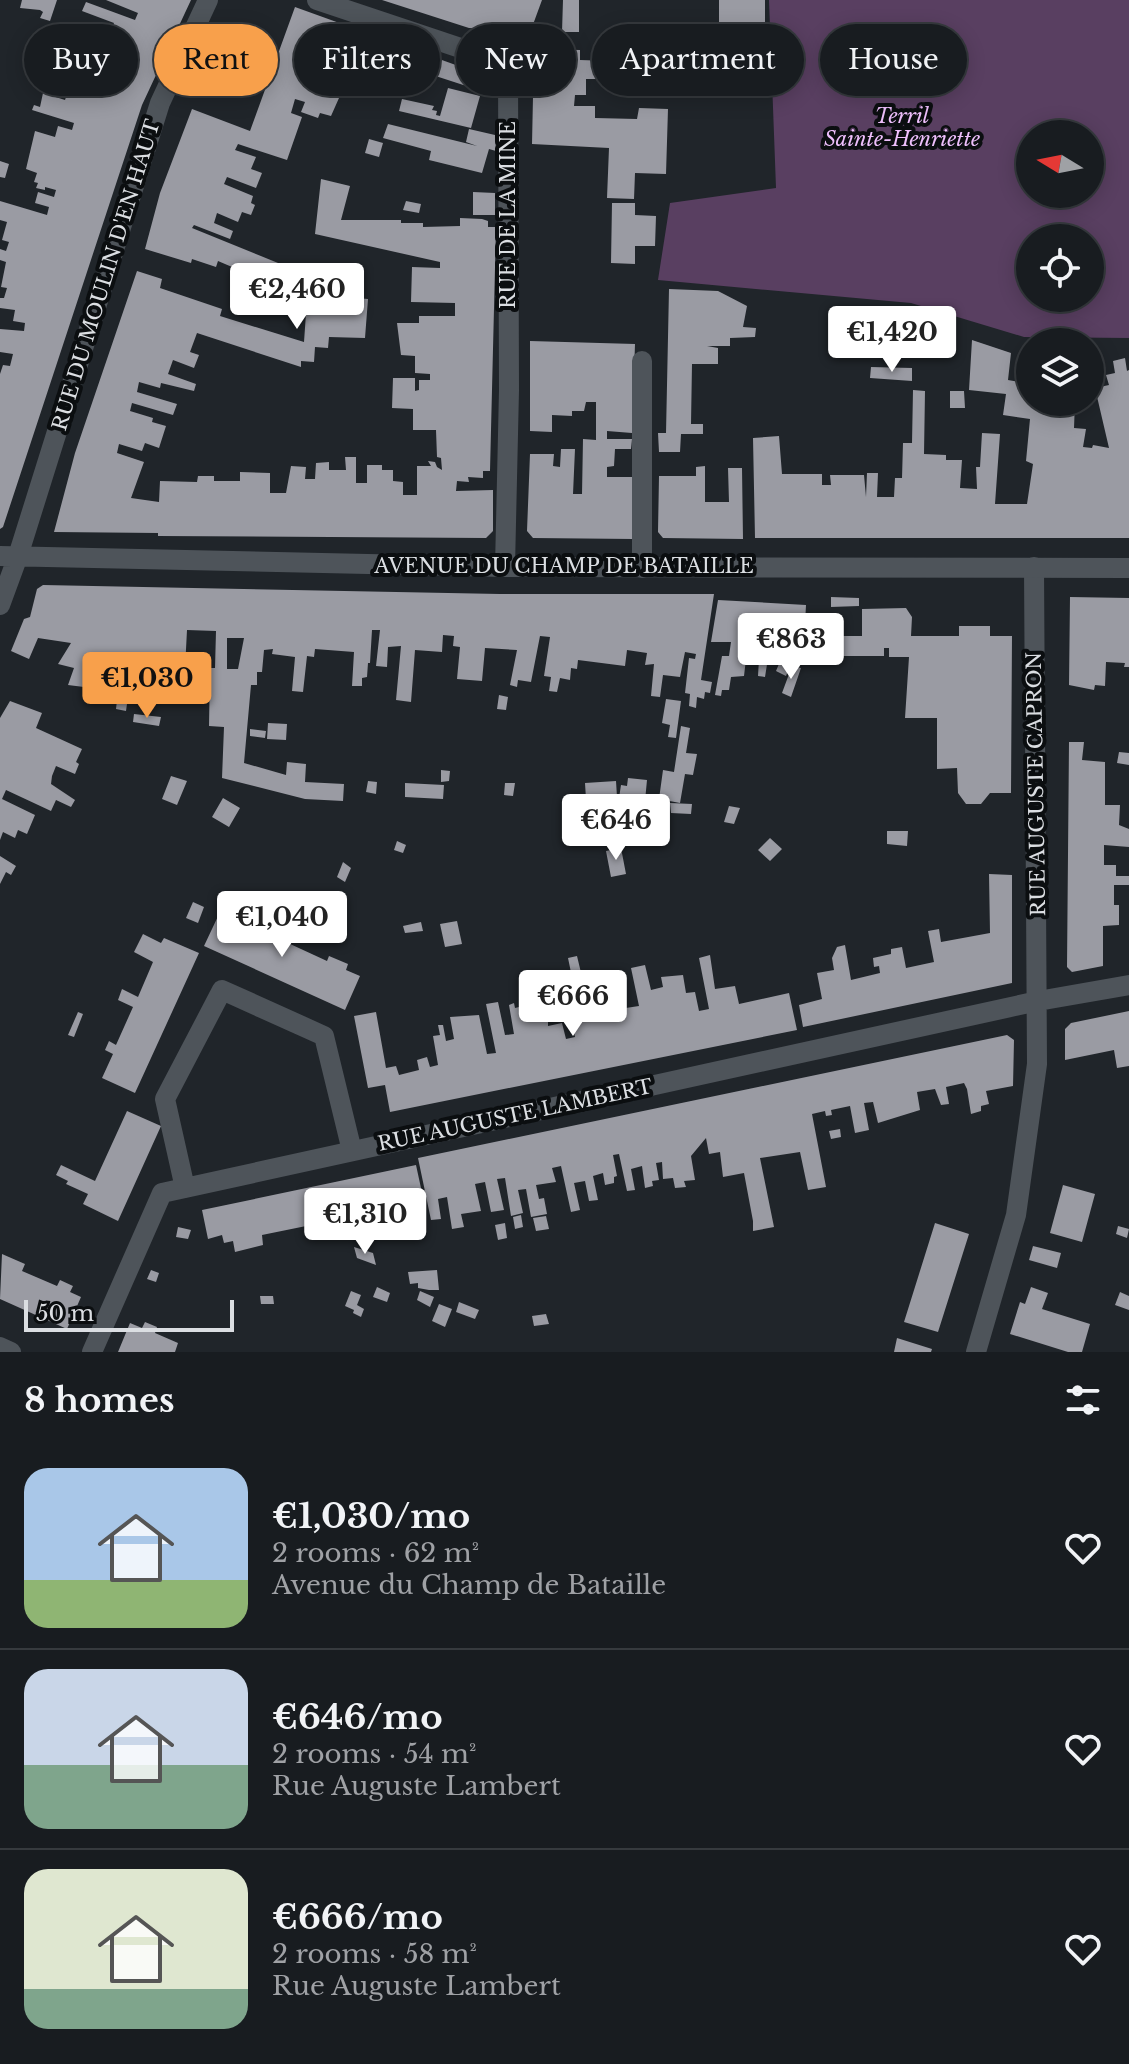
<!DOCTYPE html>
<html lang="en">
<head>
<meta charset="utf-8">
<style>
  body { margin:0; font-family:"Libre Baskerville",serif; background:#212529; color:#f1f3f6; height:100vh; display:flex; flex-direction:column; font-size:30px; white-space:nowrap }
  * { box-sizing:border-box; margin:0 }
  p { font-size:26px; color:#9fa1a5 }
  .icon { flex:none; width:44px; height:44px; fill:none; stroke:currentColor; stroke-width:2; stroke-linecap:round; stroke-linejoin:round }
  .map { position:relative; height:1352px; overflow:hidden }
  .panel { display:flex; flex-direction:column; background:#181c20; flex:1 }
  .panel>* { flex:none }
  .guide { position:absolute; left:24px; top:24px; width:1082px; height:72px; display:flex; gap:16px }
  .needle { width:52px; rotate:280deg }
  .fabs { position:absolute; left:1016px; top:120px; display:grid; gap:16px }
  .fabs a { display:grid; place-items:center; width:88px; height:88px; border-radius:50%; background:#181c20; box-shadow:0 4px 20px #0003,0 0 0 2px #363a3e; font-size:40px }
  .scale { position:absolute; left:24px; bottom:20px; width:210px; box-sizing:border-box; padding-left:8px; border:4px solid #dbdee2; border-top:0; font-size:22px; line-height:28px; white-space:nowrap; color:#dbdee2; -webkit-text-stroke:6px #0b0e10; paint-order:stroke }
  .price { position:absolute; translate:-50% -68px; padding:0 18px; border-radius:8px; background:#fff; color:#222; font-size:26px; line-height:52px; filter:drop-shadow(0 2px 4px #0008) }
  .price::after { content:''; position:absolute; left:50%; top:48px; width:24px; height:18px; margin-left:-12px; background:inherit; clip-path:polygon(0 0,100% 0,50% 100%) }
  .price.on { background:#f8a04b; color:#111 }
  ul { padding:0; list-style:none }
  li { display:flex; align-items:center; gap:24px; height:200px; padding:0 24px }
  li+li { border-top:2px solid #363a3e }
  li span { display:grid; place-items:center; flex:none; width:224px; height:160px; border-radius:24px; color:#555 }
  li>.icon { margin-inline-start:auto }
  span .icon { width:96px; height:96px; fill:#fffc; stroke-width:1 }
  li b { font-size:34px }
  h2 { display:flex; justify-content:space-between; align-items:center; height:96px; padding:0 24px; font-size:34px }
  .tag { padding:0 28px; border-radius:36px; background:#181c20; box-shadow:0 4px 20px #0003,0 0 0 2px #363a3e; font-size:28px; line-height:72px }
  .tag.on { background:#f8a04b; color:#111 }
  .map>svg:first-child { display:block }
</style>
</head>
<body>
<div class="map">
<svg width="1129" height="1352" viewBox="0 0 1129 1352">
  <rect width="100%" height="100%" fill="#20252a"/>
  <path fill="#593f61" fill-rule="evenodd" d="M769 0H1129V338L1024 337 911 303 658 280 670 203 776 188ZM1030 134H1090V194H1030ZM1030 238H1090V298H1030Z"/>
  <path fill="#9a9ba3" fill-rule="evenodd" d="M22 0H57L50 21 40 18 43 12 40 10 20 8Z
    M106 0H191L142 105 3 527 0 529V374L3 365 10 366 13 354 0 352V329L24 331 25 323 13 321 15 310 0 308V298H4L7 288 1 287 6 262 0 260V249L6 251 9 242 2 240 7 222 0 220V201L47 215 49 207 35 203 38 192 54 197 56 190 45 187V190L36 188 38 183 34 182 37 173 26 169 35 131 55 137 58 126 72 130 74 123 32 110 34 105 40 107 43 93 65 100 68 91 84 95 85 90 100 95 105 84 76 73 81 61 95 67 98 59 73 50 76 41 118 56 121 49 96 40 101 30 110 33 114 23 82 11 86 2 135 20 138 13Z
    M382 0H542L531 30 469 28Z
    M563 0H579V32H562Z
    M719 0H765V24L719 23Z
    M295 7 489 77 496 87 494 95 411 68 404 92 337 69 331 85 343 89 331 116 320 113 318 118 301 112 305 102 295 99 291 113 302 117 287 160 238 144 235 150 256 157 251 169 262 173 256 188 227 177 224 184 253 196 251 203 255 205 251 215 242 212 238 222 217 213 214 223 233 231 230 239 194 225 192 228 310 276 308 294 368 299 365 338 329 337 328 348 315 347 314 362 301 361V367L197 333 190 352 199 355 194 368 173 360 168 374 196 384 194 391 161 383 160 388 139 382 137 392 177 404 173 415 132 403 130 411 153 418 152 422 166 426 159 448 145 443 142 451 119 444 117 453 144 462 131 498 159 502 160 481 197 482 198 476H214V481H240V472L270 473V493H286L291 466 306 467 305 479H315L316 463 329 462V470H346L345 457H356V483H367V465H382V470H393V481L403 482V495H417V466H431L428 461 435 462 437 467 442 470 441 458 437 457 436 430H413V409L392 408 393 378H415V391L419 390V380H430V374L415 373V356L401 355 397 323H419V316H455V303L411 302 412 267 440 268V262L315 234 321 179 350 186 341 220H401V223H423V227L460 226V218L482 219 488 221V227H496L490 471H483V478L468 477 469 482 457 481 456 491 493 490V531L486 538 158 536V533L54 532 75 453 137 271 162 279 160 288 222 309 220 316 304 342 307 299 218 261 216 267 192 259 191 263 145 249 160 193 192 109 250 131Z
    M41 49 52 52 46 71 36 66Z
    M534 49 580 50V60L610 61 609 79H586V95H575L574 106H595V118L637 119 639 108 668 109 666 174 635 173 634 199 607 198 609 148 532 144Z
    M712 52H734L735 75 712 76Z
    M448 88 480 96 471 128 399 111 402 99 434 106 432 110 437 111 436 115 440 116Z
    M388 124 477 146 466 142 469 129 495 135 496 151 489 149 482 173 429 160 431 151 383 138Z
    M369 139 383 143 379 157 365 153Z
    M0 161 9 164 5 178 0 177Z
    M473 192 495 193V215H473Z
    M406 201 421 204 419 213 403 210Z
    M612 203H635V215L656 216 655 246H635V264L611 263Z
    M669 289 718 291 747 306 743 327 756 328 755 337 730 338V346H707L718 348V364H692L691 424H703V434H681L680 452H659L658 433H666Z
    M925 322 926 346H913L912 323Z
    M972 340 1011 353 1008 380 1030 384V402H1075L1074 428 1086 429 1083 447 1092 448 1093 445 1109 448 1095 388 1109 385 1106 375 1115 373 1113 361 1125 358 1127 371 1129 370V538H755L753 438 779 436 782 474H822V485H831L830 475H864L866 497 867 473H878L877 497H894L895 478H902L903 443H912L913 390 925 391 924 454 946 455V460H962L960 488 977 489 976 467H980L982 433 1000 434 995 504H1027L1033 464 1026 461 1030 419 1003 415 1006 394 969 390Z
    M530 341 635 344 632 433 607 431V439H632L631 449H615L614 466 607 467V477H633L634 539 533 538 527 531 530 454H554L553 466 560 467 561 449H575L573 494H582L583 439 596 440V402H586L584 411H572V416L552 415V432L530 431Z
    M871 367 912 368V381L870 378Z
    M950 391H964L965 408H950Z
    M705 466V502H729L728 468H742L743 539 663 538 658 532 659 476H696V467Z
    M43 585 500 594H714L701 680 712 682 710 693 705 692 704 699 697 697 696 708 689 706 690 694 685 693 689 658 695 659 696 654 685 652 680 677 663 675 660 697 651 696 654 664 645 665 647 653 627 650 625 666 578 660 577 669 571 668 570 680 560 678 557 692 549 691 551 677 544 676 550 637 540 636 531 682 518 680 517 687 510 685 517 650 485 648 482 681 457 679 460 647 453 646 454 636 443 635 442 652 415 650 411 702 396 700 401 646 388 647 387 667 376 666 380 630H372L370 663H368L367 677 362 678V686H352L354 652 315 649 314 657 307 656 303 692 292 691 295 657 272 654 273 649 264 650 262 672H257V685H251L244 763 286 775 287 762 306 764 305 782 344 784 343 801 305 799 222 778 224 727 209 726 210 668H215L216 631 187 630 184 688 169 686V677L162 676 165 659 134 657 118 652 117 660 87 656 84 687 68 685 74 668 58 664 71 643 38 638 29 659 11 651 24 619 30 617 37 589ZM227 638H244L238 669H227Z
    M831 597 859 598V606L831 607Z
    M1070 597 1129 598V667H1124L1125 663 1106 662 1105 686 1095 685 1094 690 1069 685Z
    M718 600 806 605 805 624H826V636H862V609L906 608 912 617 911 636H959V626H990V636H1012L1011 793H990L981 804H966L958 793 957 768 937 769V718H905L909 657H889V648H884V656H800L791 664 786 676 776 671 781 659 768 658 765 677 758 676 759 659H746L744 676 731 677 729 690H722L721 696 715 695 722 656H729L731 642H711Z
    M792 666 801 668 791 697 782 693Z
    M120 674 131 675 126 711 116 709Z
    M499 695 508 697 506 710 497 709Z
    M666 699 681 701 676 738 668 737 670 725 662 723Z
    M10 701 42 713 36 728 82 749 76 762 79 764 75 774 56 766 52 776 51 784 75 800 71 807 56 800 51 811 6 790 2 799 35 815 27 834 18 830 15 838 3 832 0 840V718Z
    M134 714 161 717 159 726 133 722Z
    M268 723 287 724 286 740 267 739Z
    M681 726 690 728 686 753 697 754 693 775 685 774 680 803 659 799 663 770 674 772Z
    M250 729 266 731 265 738 250 736Z
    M1069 742H1084L1082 760 1105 762V805H1120L1119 825 1129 829V847L1104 845V865H1116V876H1129V885H1114V905H1119V925L1103 926V966L1072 972 1067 967Z
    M1119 752 1129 753V765L1117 763Z
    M441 770 450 771 449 781 441 782Z
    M171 776 187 781 177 805 162 799Z
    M628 778 647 780 645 801 619 798 621 785 627 786Z
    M368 781 377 782 376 794 366 792Z
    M616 781 617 797 586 799 585 783Z
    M405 783 444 785 443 799 405 797Z
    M505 783H515L513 796 504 795Z
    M223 798 240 808 229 827 212 817Z
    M646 801H660L661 809 646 810Z
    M670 803 692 804 691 814 671 813Z
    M729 806 740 808 734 824 724 822Z
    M887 831H908L907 846 887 844Z
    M770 838 782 849 770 861 758 850Z
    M397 841 406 845 403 853 394 850Z
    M621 848 626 874 611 877 606 851Z
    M0 856 16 866 11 875 6 872 0 884Z
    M343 862 351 868 345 882 337 877Z
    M989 874 1012 875V983L803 1027 799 1005 822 999 817 973 834 970 832 958 837 947 845 945 851 980 880 973 879 966 874 967 873 958 891 954V949L902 947 906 968 934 962 928 931 939 929 941 942 990 933Z
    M193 902 204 907 198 923 186 918Z
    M220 912 235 919 237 914 255 922 253 928 268 934 272 924 292 933 288 943 327 961 329 956 348 964 346 970 360 976 345 1010 204 946Z
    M457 921 462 944 445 947 440 924Z
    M421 922 423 931 405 933 403 926Z
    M143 934 161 943 164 938 199 953 135 1093 102 1078 113 1054 105 1050 109 1041 116 1045 133 1007 118 1000 122 989 138 997 153 962 134 952Z
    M710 955 715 989 735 986 739 1004 789 993 797 1030 390 1112 385 1085 368 1088 354 1016 376 1012 386 1068 396 1066 399 1075 419 1070 417 1060 427 1057 430 1067 438 1065 433 1036 440 1035 438 1025H443L446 1041 454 1039 450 1017 479 1015 487 1054 496 1053 486 1004 498 1002 505 1035 514 1034 509 1005 514 1003 515 1008 519 1007 520 1012 539 1009 534 983 548 981 554 1011 548 1020V1026L562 1023 566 1039 575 1037 565 989 574 987 568 958 577 956 589 1006 597 1004 598 1008 609 1006 602 975 610 974 619 1009 639 1006 631 968 645 965 651 990 663 987 661 977 683 975 686 993 695 992 699 1011 709 1009 699 958Z
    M1129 1011V1066L1117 1068 1114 1050 1065 1060V1029L1071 1023Z
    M78 1012 83 1014 74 1037 68 1035Z
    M1007 1035 1014 1040 1013 1086 986 1091 989 1104 981 1106V1111L971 1114 967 1089 964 1083 946 1087 949 1104 941 1105 935 1089 917 1092 920 1110 878 1123 873 1102 864 1103 869 1130 855 1133 850 1106 831 1110 832 1115 826 1116 825 1111 812 1114 826 1187 808 1190 800 1152 760 1158 774 1227 753 1231V1221L744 1173 723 1177 720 1152 709 1154 706 1138 691 1156 695 1180 684 1181 686 1187 675 1188 673 1178 663 1179 662 1162 656 1163 659 1180 652 1181 653 1186 645 1188 642 1166 631 1169 635 1190 627 1191 619 1154 613 1155 617 1176 614 1177V1183L605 1185 603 1173 593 1176 598 1200 589 1201 585 1181 574 1183 580 1210 571 1212 561 1166 552 1168 556 1182 536 1185 539 1199 544 1198 547 1214 531 1217 526 1189 518 1190 523 1213 511 1216 505 1178 497 1179 504 1210 491 1212 485 1182 475 1184 481 1211 461 1214 464 1227 452 1229 447 1197 438 1199 441 1219 431 1220 418 1158Z
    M127 1111 161 1126 118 1221 83 1204 88 1194 66 1184 68 1181 56 1175 61 1165 95 1181Z
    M840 1129 841 1137 831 1139 829 1131Z
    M416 1165 424 1202 262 1235 263 1245 235 1252 233 1241 224 1243 222 1235 208 1239 202 1210Z
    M1063 1185 1095 1194 1082 1242 1050 1233Z
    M521 1215 523 1227 515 1229 513 1217Z
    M546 1216 549 1229 536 1231 533 1218Z
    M505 1223 507 1238 498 1240 495 1225Z
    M935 1223 969 1234 938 1332 904 1322Z
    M1118 1226 1129 1229 1127 1238 1116 1234Z
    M178 1227 191 1230 188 1239 176 1237Z
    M1033 1246 1061 1253 1057 1268 1029 1260Z
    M354 1247 373 1253 376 1265 357 1258Z
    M2 1254 25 1264 22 1271 57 1286 60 1280 73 1286 70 1292 81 1297 67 1329 0 1299Z
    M151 1270 159 1273 156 1282 147 1279Z
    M437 1270 439 1290H429L418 1288V1283L410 1284 408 1272Z
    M377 1287 390 1293 387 1302 373 1297Z
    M1031 1287 1048 1293 1042 1309 1090 1324 1082 1352H1068L1010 1334 1020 1302 1025 1304Z
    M351 1291 361 1295 357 1305 364 1309 361 1317 353 1313 354 1310 345 1306Z
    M420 1291 434 1297 430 1307 417 1300Z
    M1120 1292 1129 1296V1310L1115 1305Z
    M260 1296H273L274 1304H261Z
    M459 1302 479 1310 475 1319 456 1312Z
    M439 1304 452 1309 445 1327 432 1321Z
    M546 1314 549 1324 534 1326 532 1316Z
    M145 1322 157 1327 155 1333 178 1343 175 1352H118L130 1323 142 1328Z
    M897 1338 932 1349 931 1352H894Z"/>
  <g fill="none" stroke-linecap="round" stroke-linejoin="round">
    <path stroke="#4e545a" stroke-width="20" d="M317 0 508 64 509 390 505 567
      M642 568V361
      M185 1188 165 1099 222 990 324 1036 352 1151
      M0 1347 11 1352
      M92 1352 162 1193 1038 1001 1129 985
      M976 1352 1016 1215 1037 1064 1034 567"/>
    <path stroke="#4e545a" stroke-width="20" d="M0 556 505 567 1129 568
      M0 605 18 556 160 103 208 0"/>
  </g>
  <g text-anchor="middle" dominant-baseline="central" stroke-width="8" stroke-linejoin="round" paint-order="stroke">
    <g font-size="20" font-style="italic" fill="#eebffc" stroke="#0b0e10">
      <text x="902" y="116">Terril<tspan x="902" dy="23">Sainte-Henriette</tspan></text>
    </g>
    <g font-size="20" fill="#dbdee2" stroke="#0b0e10">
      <text transform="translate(508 215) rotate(-90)">RUE DE LA MINE</text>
      <text transform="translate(106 275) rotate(-73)">RUE DU MOULIN D'EN HAUT</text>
      <text x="564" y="566">AVENUE DU CHAMP DE BATAILLE</text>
      <text transform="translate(1036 784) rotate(-91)">RUE AUGUSTE CAPRON</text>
      <text transform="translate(515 1115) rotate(-12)">RUE AUGUSTE LAMBERT</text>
    </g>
  </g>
</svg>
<div class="fabs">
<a><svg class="needle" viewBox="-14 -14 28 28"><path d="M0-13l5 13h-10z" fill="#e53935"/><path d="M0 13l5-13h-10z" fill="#9fa1a5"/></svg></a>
<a><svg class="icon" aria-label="locate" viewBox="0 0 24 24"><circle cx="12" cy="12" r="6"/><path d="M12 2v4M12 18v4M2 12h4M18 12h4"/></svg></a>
<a><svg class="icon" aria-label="layers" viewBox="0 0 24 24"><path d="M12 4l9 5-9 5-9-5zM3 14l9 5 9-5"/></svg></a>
</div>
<div class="scale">50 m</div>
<b class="price" style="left:297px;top:331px">€2,460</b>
<b class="price" style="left:892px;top:374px">€1,420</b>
<b class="price" style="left:791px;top:681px">€863</b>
<b class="price on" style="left:147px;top:720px">€1,030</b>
<b class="price" style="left:616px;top:862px">€646</b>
<b class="price" style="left:282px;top:959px">€1,040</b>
<b class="price" style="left:573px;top:1038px">€666</b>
<b class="price" style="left:365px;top:1256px">€1,310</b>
<div class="guide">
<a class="tag">Buy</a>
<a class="tag on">Rent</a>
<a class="tag">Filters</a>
<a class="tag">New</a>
<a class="tag">Apartment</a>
<a class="tag">House</a>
</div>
</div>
<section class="panel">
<h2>8 homes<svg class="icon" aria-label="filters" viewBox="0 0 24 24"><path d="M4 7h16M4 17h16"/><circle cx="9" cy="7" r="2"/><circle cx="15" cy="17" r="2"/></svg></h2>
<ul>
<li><span style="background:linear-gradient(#a9c7e8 70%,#8fb573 0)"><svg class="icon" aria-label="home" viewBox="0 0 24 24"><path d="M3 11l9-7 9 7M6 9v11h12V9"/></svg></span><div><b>€1,030/mo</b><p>2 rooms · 62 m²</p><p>Avenue du Champ de Bataille</p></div><svg class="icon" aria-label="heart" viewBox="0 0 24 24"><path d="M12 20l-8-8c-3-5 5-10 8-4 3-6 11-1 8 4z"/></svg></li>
<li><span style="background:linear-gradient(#c9d6e8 60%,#7fa58c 0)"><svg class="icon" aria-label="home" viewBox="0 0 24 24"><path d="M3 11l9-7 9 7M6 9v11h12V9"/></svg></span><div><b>€646/mo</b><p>2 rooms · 54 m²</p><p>Rue Auguste Lambert</p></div><svg class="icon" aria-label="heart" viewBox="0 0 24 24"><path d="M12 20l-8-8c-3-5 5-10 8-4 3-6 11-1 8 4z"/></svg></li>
<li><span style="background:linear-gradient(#dfe7d0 75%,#7fa58c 0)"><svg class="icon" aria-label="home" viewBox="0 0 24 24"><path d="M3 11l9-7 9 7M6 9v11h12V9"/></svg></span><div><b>€666/mo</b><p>2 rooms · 58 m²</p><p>Rue Auguste Lambert</p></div><svg class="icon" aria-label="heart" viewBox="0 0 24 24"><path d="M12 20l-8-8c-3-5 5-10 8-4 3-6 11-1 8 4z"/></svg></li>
</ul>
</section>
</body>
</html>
